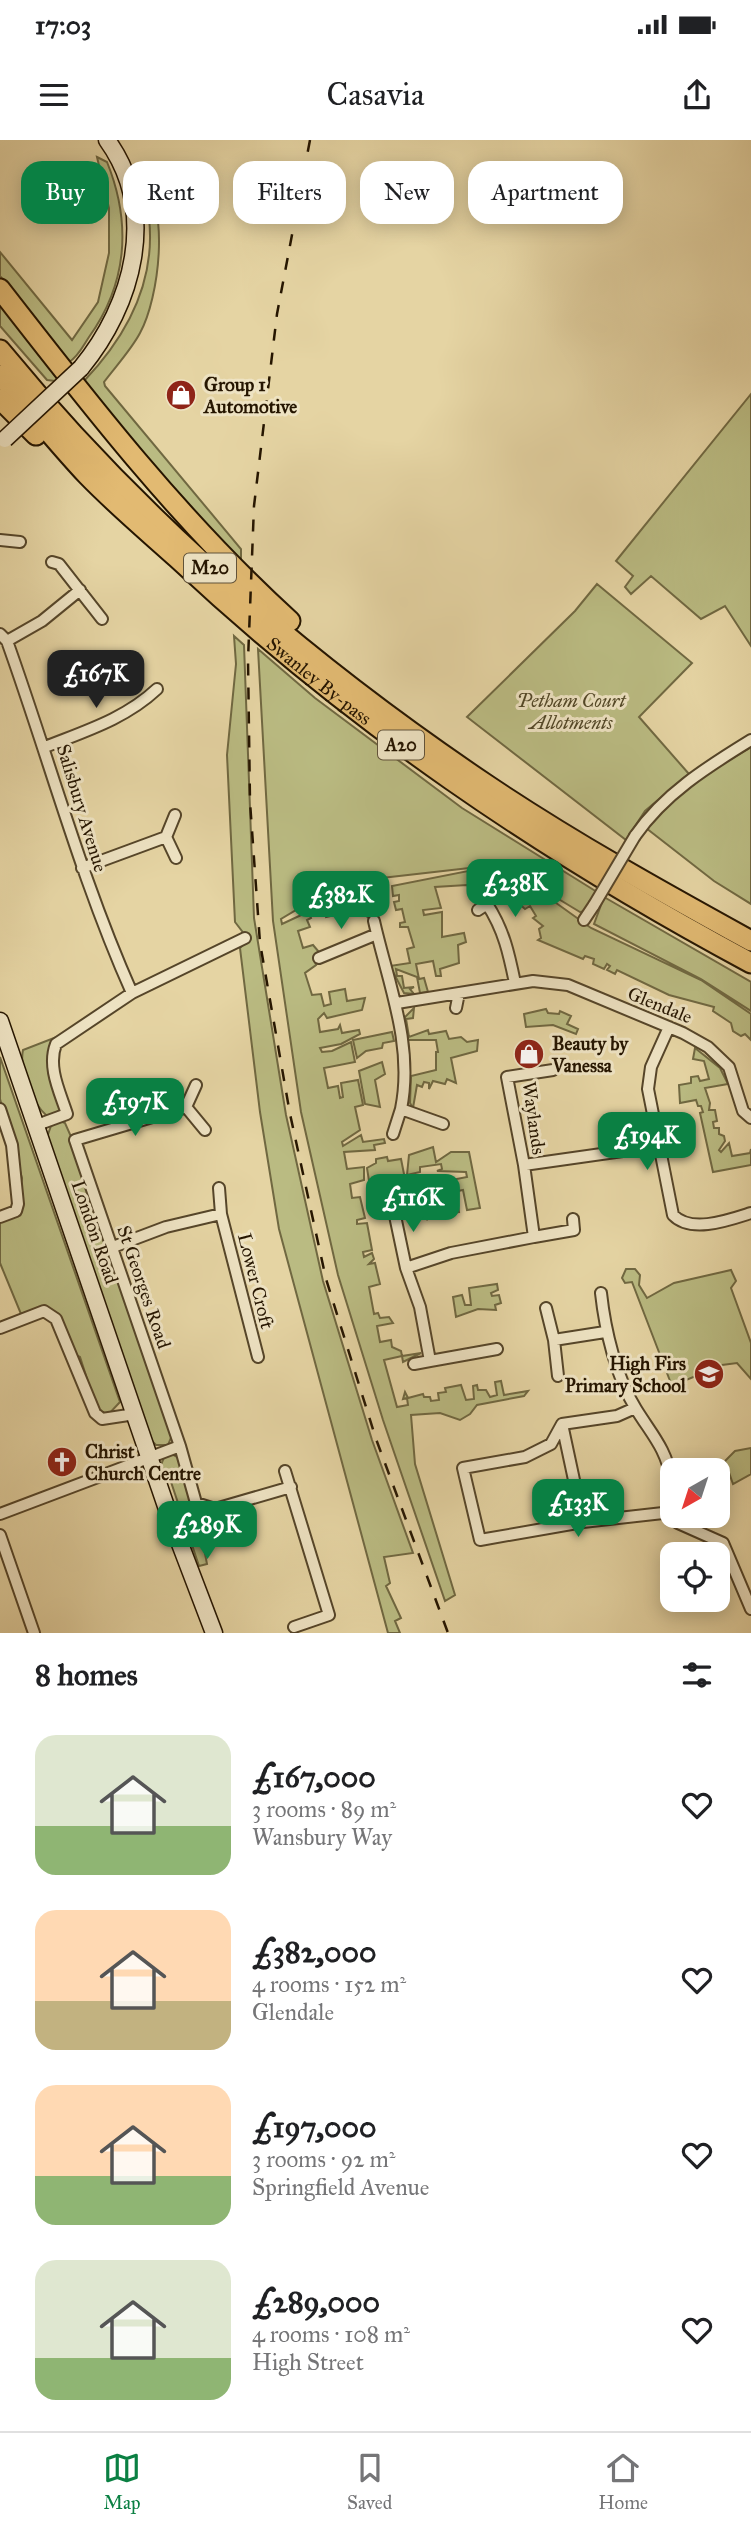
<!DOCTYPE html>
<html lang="en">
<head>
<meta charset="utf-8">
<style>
  body { margin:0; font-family:"IM FELL Great Primer",serif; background:#f6f6f6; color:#202124; height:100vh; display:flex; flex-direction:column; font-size:26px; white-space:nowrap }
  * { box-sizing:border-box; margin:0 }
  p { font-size:23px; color:#757577 }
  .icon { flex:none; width:38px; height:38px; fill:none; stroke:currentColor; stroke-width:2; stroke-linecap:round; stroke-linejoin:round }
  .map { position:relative; height:1493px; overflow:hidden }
  .panel { display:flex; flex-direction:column; background:#fff; flex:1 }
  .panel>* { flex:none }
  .top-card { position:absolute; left:21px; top:21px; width:710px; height:63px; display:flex; gap:14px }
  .needle { width:46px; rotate:219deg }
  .controls { position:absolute; left:660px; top:1318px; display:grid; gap:14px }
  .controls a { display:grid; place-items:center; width:70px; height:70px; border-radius:14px; background:#fff; box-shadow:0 4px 18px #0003; font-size:35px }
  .price { position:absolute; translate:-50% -60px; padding:0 16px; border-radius:14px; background:#0b8043; color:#fff; font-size:23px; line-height:46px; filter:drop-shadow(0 2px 4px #0008) }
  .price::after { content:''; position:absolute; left:50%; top:42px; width:21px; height:16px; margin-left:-10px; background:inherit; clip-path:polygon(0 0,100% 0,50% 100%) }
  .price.selected { background:#222; color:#fff }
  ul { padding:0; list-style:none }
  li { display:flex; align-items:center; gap:21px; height:175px; padding:0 35px }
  li span { display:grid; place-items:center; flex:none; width:196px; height:140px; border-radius:21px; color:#555 }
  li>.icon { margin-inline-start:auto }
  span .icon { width:84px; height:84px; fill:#fffc; stroke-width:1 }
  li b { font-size:30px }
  h2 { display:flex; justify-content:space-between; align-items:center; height:84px; padding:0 35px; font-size:30px }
  .tag { padding:0 24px; border-radius:21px; background:#fff; box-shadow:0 4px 18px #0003; font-size:24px; line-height:63px }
  .tag.selected { background:#0b8043; color:#fff }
  .status { display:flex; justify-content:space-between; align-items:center; height:49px; padding:0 35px; background:#fff; direction:ltr }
  .status svg { height:19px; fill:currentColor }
  header { display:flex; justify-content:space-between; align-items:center; height:91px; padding:0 35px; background:#fff; font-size:32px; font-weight:600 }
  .dock { display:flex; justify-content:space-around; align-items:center; height:98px; border-top:2px solid #e0e0e0; background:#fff; font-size:19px; color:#757577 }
  .dock a { display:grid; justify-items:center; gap:4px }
  .dock .selected { color:#0b8043 }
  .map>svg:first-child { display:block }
</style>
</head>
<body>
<div class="status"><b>17:03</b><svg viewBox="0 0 49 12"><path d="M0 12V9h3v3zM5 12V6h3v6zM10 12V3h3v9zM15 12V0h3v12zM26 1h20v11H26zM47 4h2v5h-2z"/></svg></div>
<header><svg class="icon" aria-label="menu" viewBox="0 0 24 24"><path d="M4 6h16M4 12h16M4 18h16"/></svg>Casavia<svg class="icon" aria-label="share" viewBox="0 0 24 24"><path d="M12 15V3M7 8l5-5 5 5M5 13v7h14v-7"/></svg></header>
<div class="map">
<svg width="751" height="1493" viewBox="0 0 751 1493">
  <rect width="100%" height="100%" fill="#e5d4a3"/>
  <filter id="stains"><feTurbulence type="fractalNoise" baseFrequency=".00286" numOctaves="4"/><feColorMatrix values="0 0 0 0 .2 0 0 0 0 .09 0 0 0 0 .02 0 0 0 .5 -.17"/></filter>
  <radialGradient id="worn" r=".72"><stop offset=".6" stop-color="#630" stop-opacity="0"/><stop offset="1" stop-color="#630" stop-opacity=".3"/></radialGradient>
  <path fill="#babb82" stroke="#706841" stroke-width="2" d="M97 17 107 22C132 84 127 144 89 197 83 206 78 217 69 222L0 136V112L72 200 98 162 109 113V68Z
    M140 36C171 64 159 159 140 193 131 210 116 226 104 242L105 246 241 409V424L182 365 84 241C127 196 156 142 149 78 147 64 142 50 140 36Z
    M0 164 57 238 55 241 47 240 0 186Z
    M751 254V506L725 466 701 479 651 436 631 454 625 447 633 436 616 421Z
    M597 444 692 523 639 577 689 634 645 671 626 700 467 577 575 471Z
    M234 496 244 505 254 778 286 975 323 1141 372 1300 413 1413 384 1417 390 1443 386 1446 401 1478 395 1481 400 1493H388L279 1089 260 972 240 808 248 799 235 782 227 615 236 524Z
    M258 509 315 558 462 668 597 752 586 771 580 772 504 726H487L364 740 313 760 281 779 282 784 359 748 363 757 356 759 357 766 365 764 368 778 362 767 345 769 339 774 326 777 321 767 309 773 311 778 307 780 310 787 298 791 303 808 313 805 319 812 314 819 316 825 305 833 312 855 321 854 324 866 331 864 329 852 345 849 347 861 365 858 362 870 327 878 324 873 318 879 320 892 338 889 340 885 342 893 359 890 360 894 341 904 320 908 322 912 332 911 351 902 355 922 324 928 328 948 338 946 340 958 343 957 341 943 358 940 363 965 355 967 360 990 342 1002 343 1006 361 995 363 1002 384 999 385 1003 374 1005 375 1010 344 1012 347 1029 364 1027V1040L350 1044 352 1058 360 1057 365 1078 357 1080V1084L367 1083 372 1110 363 1112 364 1117 372 1113 374 1119 369 1124 375 1123 380 1144 369 1147 374 1174 378 1173 380 1178 389 1177 393 1183 377 1186 380 1202 391 1200 392 1207 401 1211 402 1216 421 1213 403 1222 402 1216 384 1220 397 1267 408 1265 407 1258 403 1259 405 1252 408 1258 423 1254 424 1257H430L431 1261 439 1260 438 1253 446 1252 445 1248 461 1245 466 1260 474 1259 473 1246 477 1245 478 1250H486L490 1257 497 1255 495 1242 501 1241 504 1255 528 1251 524 1256 477 1265 470 1274 460 1280 440 1273 411 1275 415 1324 455 1455 445 1461 383 1280 338 1135 301 972 273 781Z
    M751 607V764L714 741 646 688C665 654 718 627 751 607Z
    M473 730 485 750 476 755 467 745 435 747 441 768 423 770 424 775 442 772V797L464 793 466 802 458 805 459 823 440 829 441 836H436L433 821 416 824 419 839 424 838 428 852 420 853 417 837 396 829 397 836H402L404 848 414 847 410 849 414 854 404 853 390 826 410 823 407 809 414 807 408 787H400V783L405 782 402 769 396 770 394 762 399 761V755L393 756 392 746Z
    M524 740 591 788 701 840 751 874V900L745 894 741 896 733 891 731 883 713 871 714 867 669 855 617 830 615 834 607 830 610 826 607 824 604 829 593 824 594 819 585 816 583 819 538 800 541 798 539 789 543 786 533 778 536 776 530 766 525 769 515 760 519 757 517 753 513 756 509 749Z
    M604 757 751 842V871L701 839 594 784Z
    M414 868 413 878 406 879 409 897 428 890 429 894 446 891 449 899 461 897 467 902 478 900 477 911 451 918 456 943 447 939 445 944 433 941 429 949V943L424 942 422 947 417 945 413 968 410 963 411 936 436 930V912H438L436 900H408L405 877Z
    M546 869 548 873 559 874 560 871 571 876 567 884 578 889 576 894 553 885 526 887 524 874Z
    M392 892 394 901 383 903 382 908 366 911 357 918 353 900Z
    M59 896 54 904 61 968 56 974 47 976C32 963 19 929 23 910Z
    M695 908 720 928 728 944 705 948 710 963 709 970H715L717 981 713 982 714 988H719V994L724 996 725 1001 719 1010 721 1012 729 1003 732 1016 750 1013 751 1009V1025L713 1032 700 973 703 972 701 966H698L696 960 680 963 679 945 691 943V937L698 936 700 941 709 939 704 921 693 919Z
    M0 917 120 1262 106 1277 98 1273 80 1217 74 1214 58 1174 44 1166 21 1174 0 1123V1082L16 1075 22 1038 0 959Z
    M382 922 385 934 375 940 380 967 365 964 359 931Z
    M60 981 65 983 73 1001 172 1295 168 1305H156L151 1300 47 997 51 986Z
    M433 1007 436 1022 451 1012H469L480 1068 467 1070 463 1050 458 1051 456 1041 449 1051H456L459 1072 450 1073 445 1058 437 1061 439 1073 428 1079 431 1067 426 1062 436 1057V1043L467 1037 466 1032 437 1031 442 1029 441 1024 420 1027V1032L407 1035 409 1015Z
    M387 1017 388 1021 401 1019 405 1039 387 1042 386 1037 369 1041 367 1028 376 1023V1019Z
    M626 1129H635L640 1135 639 1145 647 1158 674 1143 731 1130 736 1141 731 1148 751 1203V1239L737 1223 722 1225 672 1246 632 1142 625 1143 622 1138Z
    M497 1144 498 1150 491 1153 492 1156 499 1155 501 1163 495 1165 496 1170 478 1169 456 1177 453 1157 462 1155 465 1165H471L469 1148Z
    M751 1308V1334L733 1344 725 1321 735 1311Z
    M170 1313 181 1319 195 1366 205 1372 198 1377 207 1424 199 1426 170 1339 160 1327 165 1315Z"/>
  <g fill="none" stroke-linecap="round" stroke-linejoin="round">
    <g stroke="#554529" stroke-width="14">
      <path id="street" d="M0 400 20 402
        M52 422 59 424 102 479
        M0 494 7 501C49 618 81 739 132 853
        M7 501 42 481 80 450
        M45 607C85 591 125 579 157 549
        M175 675 166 697 176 718
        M635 696C664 654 707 627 751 600
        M82 728 166 697
        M478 770 487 764C504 790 509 814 515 843
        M584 780 594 765
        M374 781C388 843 414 905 401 969
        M319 818 377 794
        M397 863 533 841 568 845 683 893 708 907 729 927 743 971 751 978
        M456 868 459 853
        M669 887 651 927 648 949 673 1075C691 1094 729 1080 751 1073
        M553 930 507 937 524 1025 658 1006
        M196 945 186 967 75 1000 180 1306 196 1363 215 1369 291 1347
        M186 967 205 990
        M0 969 12 1005 18 1064 16 1071 0 1077
        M37 985 67 974C60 952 47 927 56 904L132 853 245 798
        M393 994 401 969 443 984
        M219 1048 221 1074
        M404 1049 390 1052 406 1128
        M534 1097 574 1090 573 1079
        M113 1107 166 1087 221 1074 258 1217
        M601 1153C605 1190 616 1237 636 1269 652 1295 666 1308 672 1341
        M546 1168 554 1200
        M0 1188 44 1171 56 1179 95 1273 102 1279 135 1274
        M497 1209 430 1221 420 1167 406 1128 451 1113 534 1097 524 1025
        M414 1224 430 1221
        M558 1236 554 1200 605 1192
        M635 1268 617 1276 562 1284 551 1304 525 1317 463 1328 480 1400 583 1382 672 1372
        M562 1284 583 1382
        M285 1331 329 1475 294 1487
        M0 1374 180 1306
        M678 1376V1383L723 1403 751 1469
        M0 1395 34 1493"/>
    </g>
    <g stroke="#251500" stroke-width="19">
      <path id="secondary" d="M81 228C133 165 159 72 107 0
        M0 881 169 1375 214 1493"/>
    </g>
    <g stroke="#251500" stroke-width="23">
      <g id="highway">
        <path d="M0 149C90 265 181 382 290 481"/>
        <path d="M0 210C138 378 307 524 487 645 572 702 662 752 751 801"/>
        <path id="s1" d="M0 235C29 268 57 303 87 335 115 364 147 391 177 418 351 581 542 711 751 823"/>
        <path d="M0 259 36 295"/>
      </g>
    </g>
    <use href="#street" stroke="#eee3c3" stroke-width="10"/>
    <use href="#secondary" stroke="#eee3c3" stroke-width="16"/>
    <use href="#highway" stroke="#e2ba72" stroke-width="19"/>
    <path stroke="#251500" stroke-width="2.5" stroke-dasharray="12 12" stroke-linecap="butt" d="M310 0 277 174 254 366 248 520 250 662 260 803 290 974 326 1139 376 1299 448 1493"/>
    <g stroke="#554529" stroke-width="14" stroke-linecap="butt">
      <path id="street-bridge" d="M594 765 635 696"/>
    </g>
    <g stroke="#251500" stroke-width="19" stroke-linecap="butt">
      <path id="secondary-bridge" d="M5 299 81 228"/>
    </g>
    <use href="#street-bridge" stroke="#eee3c3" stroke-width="10"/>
    <use href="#secondary-bridge" stroke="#eee3c3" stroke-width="16"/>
  </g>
  <defs>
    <g id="shop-disc" transform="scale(1.575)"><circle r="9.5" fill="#8f2418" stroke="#eee3c3"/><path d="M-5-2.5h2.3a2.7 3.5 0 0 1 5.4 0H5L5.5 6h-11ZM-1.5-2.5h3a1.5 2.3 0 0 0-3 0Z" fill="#fff"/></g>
    <g id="school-disc" transform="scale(1.575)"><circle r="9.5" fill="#8f2418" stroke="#eee3c3"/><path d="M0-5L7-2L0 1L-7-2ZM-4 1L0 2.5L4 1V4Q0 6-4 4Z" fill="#fff"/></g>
    <g id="church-disc" transform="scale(1.575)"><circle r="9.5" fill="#8f2418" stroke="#eee3c3"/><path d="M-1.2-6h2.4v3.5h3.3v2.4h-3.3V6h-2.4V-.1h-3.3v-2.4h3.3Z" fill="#fff"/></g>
  </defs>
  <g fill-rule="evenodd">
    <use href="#shop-disc" x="181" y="255"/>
    <use href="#shop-disc" x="529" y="914"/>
    <use href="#school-disc" x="709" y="1234"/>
    <use href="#church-disc" x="62" y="1322"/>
  </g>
  <g text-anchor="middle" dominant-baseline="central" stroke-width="6" stroke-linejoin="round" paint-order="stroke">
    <g fill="#eee3c3" stroke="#61533a" stroke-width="2">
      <rect x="184" y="413.5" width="52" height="29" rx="5"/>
      <rect x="378" y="590.5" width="46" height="29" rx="5"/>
    </g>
    <g font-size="18" font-weight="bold" fill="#251500">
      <text x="210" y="428">M20</text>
      <text x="401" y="605">A20</text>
    </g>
    <g font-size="19" font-weight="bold" fill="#251500" stroke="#eee3c3" text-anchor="start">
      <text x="204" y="244">Group 1<tspan x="204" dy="22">Automotive</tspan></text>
      <text x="552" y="903">Beauty by<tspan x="552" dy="22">Vanessa</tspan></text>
      <text x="686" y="1223" text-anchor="end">High Firs<tspan x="686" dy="22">Primary School</tspan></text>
      <text x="85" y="1311">Christ<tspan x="85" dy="22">Church Centre</tspan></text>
    </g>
    <g font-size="19" fill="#251500" stroke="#eee3c3">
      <text stroke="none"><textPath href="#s1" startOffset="443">Swanley By-pass</textPath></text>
      <text transform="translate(82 668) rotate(73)">Salisbury Avenue</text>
      <text transform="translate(660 865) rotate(22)">Glendale</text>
      <text transform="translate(534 978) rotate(82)">Waylands</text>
      <text transform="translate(95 1092) rotate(71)">London Road</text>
      <text transform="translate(256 1141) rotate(76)">Lower Croft</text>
      <text transform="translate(144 1147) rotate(71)">St Georges Road</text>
    </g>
    <g font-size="19" font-style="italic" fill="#524727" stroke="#eee3c3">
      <text x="571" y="560">Petham Court<tspan x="571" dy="22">Allotments</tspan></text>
    </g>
  </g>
  <rect width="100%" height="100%" filter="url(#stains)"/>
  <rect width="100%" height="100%" fill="url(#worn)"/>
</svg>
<div class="controls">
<a><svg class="needle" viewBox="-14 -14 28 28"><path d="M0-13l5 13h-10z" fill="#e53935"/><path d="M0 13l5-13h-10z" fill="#757577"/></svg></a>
<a><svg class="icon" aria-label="locate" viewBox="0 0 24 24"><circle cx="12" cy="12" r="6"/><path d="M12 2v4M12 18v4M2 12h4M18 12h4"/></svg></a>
</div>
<b class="price selected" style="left:96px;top:570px">£167K</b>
<b class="price" style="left:515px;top:779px">£238K</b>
<b class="price" style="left:341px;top:791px">£382K</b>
<b class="price" style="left:135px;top:998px">£197K</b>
<b class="price" style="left:647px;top:1032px">£194K</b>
<b class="price" style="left:413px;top:1094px">£116K</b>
<b class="price" style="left:578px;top:1399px">£133K</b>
<b class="price" style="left:207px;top:1421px">£289K</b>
<div class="top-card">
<a class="tag selected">Buy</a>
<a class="tag">Rent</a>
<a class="tag">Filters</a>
<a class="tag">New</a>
<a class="tag">Apartment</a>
</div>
</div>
<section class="panel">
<h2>8 homes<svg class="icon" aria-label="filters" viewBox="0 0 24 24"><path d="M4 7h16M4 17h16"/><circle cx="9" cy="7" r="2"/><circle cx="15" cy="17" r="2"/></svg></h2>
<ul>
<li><span style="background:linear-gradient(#dfe7d0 65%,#8fb573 0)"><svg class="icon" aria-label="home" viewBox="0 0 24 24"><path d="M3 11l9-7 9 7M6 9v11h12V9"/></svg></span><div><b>£167,000</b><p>3 rooms · 89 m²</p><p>Wansbury Way</p></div><svg class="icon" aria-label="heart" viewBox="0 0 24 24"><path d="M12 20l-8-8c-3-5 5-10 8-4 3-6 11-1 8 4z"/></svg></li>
<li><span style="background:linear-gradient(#ffd9b3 65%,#c2b280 0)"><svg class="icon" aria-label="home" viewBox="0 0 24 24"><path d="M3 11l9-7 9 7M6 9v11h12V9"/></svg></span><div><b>£382,000</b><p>4 rooms · 152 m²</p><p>Glendale</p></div><svg class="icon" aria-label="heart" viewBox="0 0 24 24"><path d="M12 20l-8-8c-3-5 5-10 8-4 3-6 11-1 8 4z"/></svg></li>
<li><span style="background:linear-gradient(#ffd9b3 65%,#8fb573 0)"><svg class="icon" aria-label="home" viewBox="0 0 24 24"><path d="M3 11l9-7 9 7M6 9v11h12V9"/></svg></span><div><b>£197,000</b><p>3 rooms · 92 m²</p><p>Springfield Avenue</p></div><svg class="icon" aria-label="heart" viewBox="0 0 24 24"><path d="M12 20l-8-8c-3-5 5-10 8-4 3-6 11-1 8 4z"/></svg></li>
<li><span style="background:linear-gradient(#dfe7d0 70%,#8fb573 0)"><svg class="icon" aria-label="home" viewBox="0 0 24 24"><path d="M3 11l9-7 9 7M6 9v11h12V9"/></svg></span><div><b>£289,000</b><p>4 rooms · 108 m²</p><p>High Street</p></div><svg class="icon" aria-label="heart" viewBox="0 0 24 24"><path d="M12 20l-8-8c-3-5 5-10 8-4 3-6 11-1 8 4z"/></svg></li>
</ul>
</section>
<nav class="dock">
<a class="selected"><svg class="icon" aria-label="map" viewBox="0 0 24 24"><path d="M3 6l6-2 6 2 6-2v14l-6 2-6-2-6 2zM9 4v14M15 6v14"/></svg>Map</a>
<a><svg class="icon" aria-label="saved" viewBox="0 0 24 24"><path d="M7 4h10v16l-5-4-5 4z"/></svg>Saved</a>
<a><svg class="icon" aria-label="home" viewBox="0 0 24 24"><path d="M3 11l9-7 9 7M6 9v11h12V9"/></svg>Home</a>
</nav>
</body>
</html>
